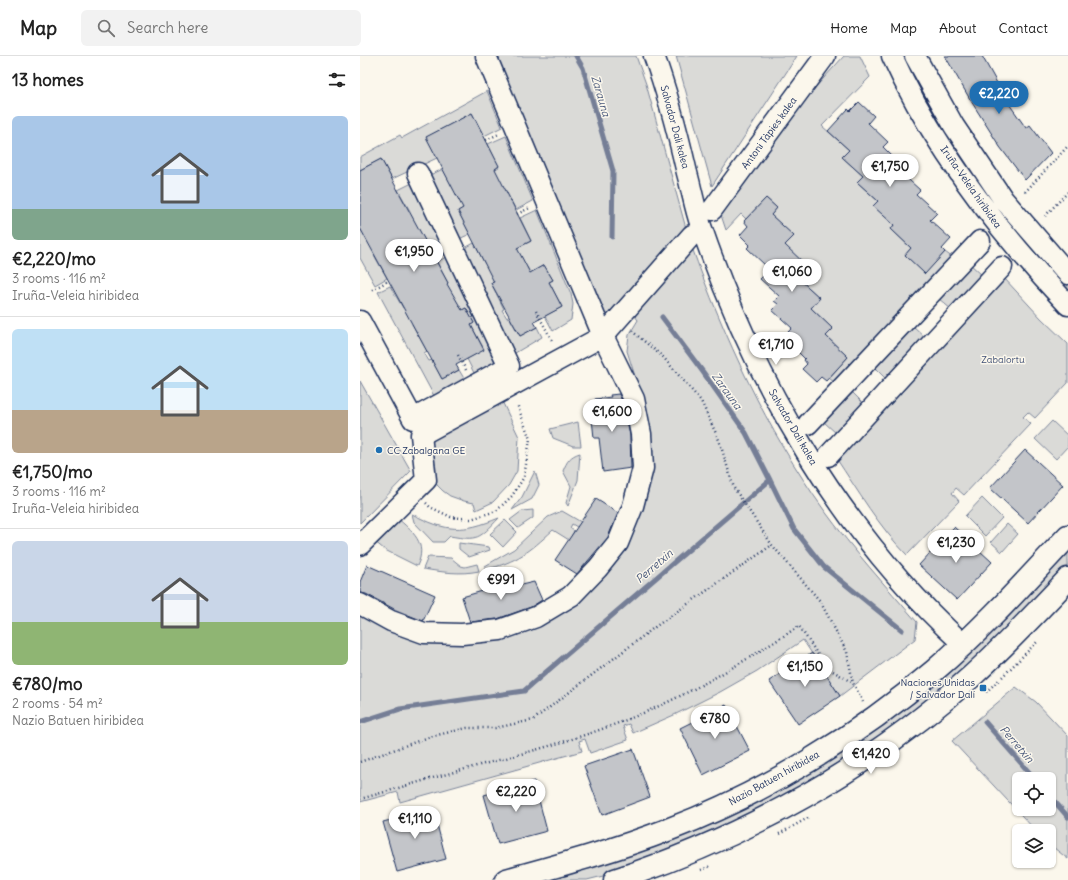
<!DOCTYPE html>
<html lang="en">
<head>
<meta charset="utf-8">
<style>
  body { margin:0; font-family:Delius,sans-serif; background:#f2f2f2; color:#222; height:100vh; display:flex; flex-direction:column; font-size:15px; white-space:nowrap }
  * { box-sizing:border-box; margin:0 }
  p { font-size:13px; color:#767676 }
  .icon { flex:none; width:22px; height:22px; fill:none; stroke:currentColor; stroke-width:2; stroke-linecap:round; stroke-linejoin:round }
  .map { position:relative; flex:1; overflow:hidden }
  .panel { display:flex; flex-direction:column; background:#fff; width:360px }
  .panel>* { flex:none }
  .tools { position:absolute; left:652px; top:716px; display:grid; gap:8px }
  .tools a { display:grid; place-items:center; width:44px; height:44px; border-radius:6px; background:#fff; box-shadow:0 1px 3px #0004; font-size:20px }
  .price { position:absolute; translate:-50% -34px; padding:0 9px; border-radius:14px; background:#fff; color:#222; font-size:13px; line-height:26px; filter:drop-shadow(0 1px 2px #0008) }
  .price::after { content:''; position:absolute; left:50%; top:24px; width:12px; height:9px; margin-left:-6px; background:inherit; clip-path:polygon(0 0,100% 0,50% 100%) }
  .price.on { background:#1f6fb2; color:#fff }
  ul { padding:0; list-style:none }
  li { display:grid; align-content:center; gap:8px; height:212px; padding:0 12px }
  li+li { border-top:1px solid #e0e0e0 }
  li span { display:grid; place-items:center; height:124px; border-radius:6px; color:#555 }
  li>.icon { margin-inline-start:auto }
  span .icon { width:72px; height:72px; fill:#fffc; stroke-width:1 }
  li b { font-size:17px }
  h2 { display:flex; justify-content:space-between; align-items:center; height:48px; padding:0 12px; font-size:17px }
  header { display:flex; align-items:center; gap:24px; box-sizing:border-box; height:56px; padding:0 20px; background:#fff; border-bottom:1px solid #e0e0e0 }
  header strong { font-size:19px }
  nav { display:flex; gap:22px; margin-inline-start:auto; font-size:14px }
  .search { width:280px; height:36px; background:#f2f2f2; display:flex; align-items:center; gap:10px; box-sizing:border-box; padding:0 14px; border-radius:6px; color:#767676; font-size:15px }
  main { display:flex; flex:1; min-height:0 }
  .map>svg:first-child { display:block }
</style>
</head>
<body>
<header>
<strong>Map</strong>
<div class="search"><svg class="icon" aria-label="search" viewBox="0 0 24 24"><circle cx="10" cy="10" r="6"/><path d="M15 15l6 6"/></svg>Search here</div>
<nav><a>Home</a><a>Map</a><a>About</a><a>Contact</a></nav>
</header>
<main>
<section class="panel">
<h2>13 homes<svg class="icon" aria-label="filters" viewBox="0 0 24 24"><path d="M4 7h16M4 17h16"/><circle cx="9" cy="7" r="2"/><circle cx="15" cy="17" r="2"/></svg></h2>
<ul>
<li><span style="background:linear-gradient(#a9c7e8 75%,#7fa58c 0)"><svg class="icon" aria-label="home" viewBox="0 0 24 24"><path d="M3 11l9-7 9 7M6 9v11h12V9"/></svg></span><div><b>€2,220/mo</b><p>3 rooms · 116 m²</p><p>Iruña-Veleia hiribidea</p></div></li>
<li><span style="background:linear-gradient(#bfe0f5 65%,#b9a48a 0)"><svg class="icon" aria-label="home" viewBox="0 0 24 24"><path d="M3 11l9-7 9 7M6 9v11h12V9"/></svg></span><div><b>€1,750/mo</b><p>3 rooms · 116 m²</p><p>Iruña-Veleia hiribidea</p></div></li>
<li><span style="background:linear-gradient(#c9d6e8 65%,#8fb573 0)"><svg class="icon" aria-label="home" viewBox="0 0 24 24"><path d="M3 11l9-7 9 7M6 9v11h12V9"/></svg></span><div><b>€780/mo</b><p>2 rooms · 54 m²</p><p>Nazio Batuen hiribidea</p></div></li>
</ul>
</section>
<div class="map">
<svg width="708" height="824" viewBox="0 0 708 824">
  <rect width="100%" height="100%" fill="#fbf7ec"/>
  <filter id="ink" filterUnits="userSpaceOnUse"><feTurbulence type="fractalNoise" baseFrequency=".025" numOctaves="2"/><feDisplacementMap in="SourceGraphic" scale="8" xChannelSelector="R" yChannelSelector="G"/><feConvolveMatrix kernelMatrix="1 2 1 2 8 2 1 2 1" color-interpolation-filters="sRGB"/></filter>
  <g filter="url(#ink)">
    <path fill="#dadad7" stroke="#7a849a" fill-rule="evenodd" d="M134 0H276L286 28 327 176 243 265 184 112Z
      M316 0H437L352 130Z
      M484 0H500L510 21 462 70 489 94 482 101 503 120 497 126 518 145 514 149 534 169 531 173 551 192 545 199 565 217 585 196 593 202 475 327 469 322 488 301 466 280 473 273 451 252 460 242 437 221 425 189 433 180 411 159 417 152 406 142 386 163 381 158 366 174 361 159 411 84 453 34Z
      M540 0H546L680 199 708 230V238L672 200 584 80Z
      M127 35 142 71 124 80 112 57 67 81 77 102 32 123 21 103 0 114V101L40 79 42 82Z
      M146 80 173 145 156 154 144 132 98 155 110 178 99 183 69 124 70 119 83 113 94 134 139 111 128 88Z
      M52 127 82 190 71 196 59 175 14 199 27 222 15 229 0 202V172L5 180 50 155 38 134Z
      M177 154 211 238 213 248 211 264 193 275 185 260 202 251 189 226 193 224 184 209 170 217 167 211 142 224 141 222 131 227 144 253 142 254 147 262 149 261 160 280 177 271 182 281 150 300 101 197 105 192 114 187 125 208 171 185 160 162Z
      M331 189C365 283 406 373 464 454 493 494 525 529 557 566L555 583 480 640 443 584 397 615 360 636 314 659 273 677 269 668 263 670 268 684 230 697 225 683 219 685 222 695 40 746 38 736 0 746V559L35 576 175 571 274 472 282 342 267 295 269 279 278 264 271 255Z
      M86 201 92 202 140 305 115 319 107 303 124 293 111 269 114 267 106 252 102 254 95 243 52 268 67 295 64 297 69 305 72 304 82 323 99 314 105 324 74 340 18 236 30 230 43 252 88 227 77 206Z
      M609 207 623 220 592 254 578 242Z
      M644 222 681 262 708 288V327L675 362 668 356 663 361 671 368 604 439 596 432 592 437 599 445 547 499C519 471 498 435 476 402Z
      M551 268 567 283 528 325 513 310Z
      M0 325 51 415 0 467Z
      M492 336 504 348 477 378 464 366Z
      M140 341 159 381 157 415 149 429 133 446 116 454 114 447 104 445 90 440 83 435 77 429 72 420 70 390 77 379Z
      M692 365 708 380V390L696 403 675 383Z
      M218 366 221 390H213L193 382 190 373Z
      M220 397 218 424 208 450 206 447 211 430 203 415C207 405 210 400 220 397Z
      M175 415 179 429 172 443 152 454 162 441Z
      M622 442 642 462 625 480 605 460Z
      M173 454V462L158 472 150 464 162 455Z
      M202 455 221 466 217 471 212 468 210 472 214 475 209 484 193 474C168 497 158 505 125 514V510L154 493 188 461Z
      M52 458C87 476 102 477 139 462 119 483 118 485 90 480L84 486H73L54 466Z
      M36 461C53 476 68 487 57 510L25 494 14 485Z
      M145 464 157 476 143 491 130 478Z
      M647 468 658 478 642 496 631 486Z
      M99 487 129 491 130 494 109 501 99 493Z
      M708 493V511L646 578 597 623 520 682 397 756 280 807 243 820 227 824H179L431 725Z
      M68 501 91 502 101 510 105 511 117 508 119 515C100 519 82 516 63 513Z
      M656 631 676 646 708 680V803L689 788V775H676L592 685ZM659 723H689V753H659Z"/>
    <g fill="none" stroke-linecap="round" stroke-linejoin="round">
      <path stroke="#747e96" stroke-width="5" d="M216 0 223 12 253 115 252 181
        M302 261 343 316 386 377 410 424
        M0 666 40 653 164 635 410 424 434 473 464 511 542 574
        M625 666 675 723
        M689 739 708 761"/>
    </g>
    <path fill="#c3c5c9" stroke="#1b2f5e" d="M585 0H622L647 45 666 72 670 69 691 97 665 124 640 91 611 45Z
      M499 46 514 60 508 67 528 86 523 91 543 111 539 115 560 134 556 138 577 157 570 164 591 183 582 193 585 196 565 218 545 199 551 192 531 173 534 169 513 150 518 145 497 126 503 120 482 101 489 94 468 75 488 53 490 55Z
      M112 57 139 110 135 113 171 185 157 192 170 217 184 209 193 224 189 226 202 251 174 266 177 271 160 280 131 227 134 226 98 155 103 152 66 81Z
      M21 103 88 227 87 228 102 254 106 252 114 267 111 269 124 294 96 309 99 314 82 323 0 172V114Z
      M406 142 417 152 411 159 434 180 425 189 447 210 437 221 460 242 451 252 473 273 466 280 488 301 466 325 461 321 456 326 442 313 447 308 444 304 445 303 427 285 432 280 428 276 432 272 412 254 418 248 414 245 419 240 400 223 406 217 402 213 406 210 387 192 390 189 380 179 388 170 384 165Z
      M259 338 263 347 270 379 271 412 243 416 239 382H234L231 353 236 352 235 343 251 341 250 339Z
      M665 394 703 429 668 467 630 432Z
      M236 443 258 457 248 481 217 518 195 504Z
      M594 471 632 506 597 544 559 509Z
      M7 509 75 539 63 565 36 554 6 538 0 537V526Z
      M160 524 161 529 174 526 182 544 171 551 137 563 110 566 102 541Z
      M452 597 480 640 438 668 409 625Z
      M366 649 390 695 343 719 320 672Z
      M273 693 290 741 242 759 224 710Z
      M174 725 187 775 138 788 124 739Z
      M73 753 86 803 37 816 23 766Z"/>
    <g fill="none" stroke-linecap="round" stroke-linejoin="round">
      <g stroke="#1b2f5e" stroke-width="23">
        <path id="street" d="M294 0C308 38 318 78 327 117 332 135 335 153 341 170 395 328 480 475 603 588
          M532 0C574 93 638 175 708 249
          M555 0 594 70 643 143 708 218
          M352 154 465 0
          M0 265 53 363 149 310 58 117
          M448 368 620 185
          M468 400 642 211
          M0 489 66 424 61 379 243 280 332 179
          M0 548 31 565 64 577 102 578 140 574 176 561 211 540 238 512 258 487 273 450 283 412 281 378 274 343 243 280 126 0"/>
      </g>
      <g stroke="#1b2f5e" stroke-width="25">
        <path id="secondary" d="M146 824C201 809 256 794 310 773 404 737 498 680 575 614 623 573 665 526 708 480
          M255 824C386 781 510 712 612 620 646 589 677 556 708 523"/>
      </g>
      <path stroke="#1b2f5e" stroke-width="2.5" stroke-dasharray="1 3" stroke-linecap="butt" d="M126 84 139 78
        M665 136 708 90
        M157 158 170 152
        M685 160 708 136
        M12 234 28 225
        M176 255 193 286
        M272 275 303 301 341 345 359 384 374 432 412 489 460 545 487 596 493 627 503 646
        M98 299 106 314
        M66 447 70 451 91 461 111 463 136 455 152 440 164 421 170 383 157 348
        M642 621 677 586
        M626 636 639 624
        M0 706 69 681 107 672H135L173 664 295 571 412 489
        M0 743C29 735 58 726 87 718 145 702 204 688 261 666 324 642 383 607 439 570L466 611 493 627
        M419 778 448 762
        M341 814 351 810"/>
      <use href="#street" stroke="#fbf7ec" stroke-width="20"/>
      <use href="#secondary" stroke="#fbf7ec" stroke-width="22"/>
    </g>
  </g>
  <g fill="#1f6fb2" stroke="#fbf7ec" stroke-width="1.5">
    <circle cx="19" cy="394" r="4"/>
    <rect x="619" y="628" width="8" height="8" rx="2"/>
  </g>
  <g text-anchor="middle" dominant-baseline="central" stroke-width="3" stroke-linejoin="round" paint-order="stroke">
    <g font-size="10" fill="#1b2f5e" stroke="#fbf7ec">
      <text transform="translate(315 71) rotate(75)">Salvador Dali kalea</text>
      <text transform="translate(409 77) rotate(-54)">Antoni Tàpies kalea</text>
      <text transform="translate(611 131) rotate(55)">Iruña-Veleia hiribidea</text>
      <text transform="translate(433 371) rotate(60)">Salvador Dali kalea</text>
      <text transform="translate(414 722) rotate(-29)">Nazio Batuen hiribidea</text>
    </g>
    <g font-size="10" fill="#415176" stroke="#fbf7ec">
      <text x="643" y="303">Zabalortu</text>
    </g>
    <g font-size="10" fill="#1b2f5e" stroke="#fbf7ec" text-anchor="start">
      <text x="27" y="394">CC Zabalgana GE</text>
      <text x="615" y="626" text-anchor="end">Naciones Unidas<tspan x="615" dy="12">/ Salvador Dalí</tspan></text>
    </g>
    <g font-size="11" font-style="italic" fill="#47577a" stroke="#fbf7ec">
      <text transform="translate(241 40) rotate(74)">Zarauna</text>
      <text transform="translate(367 335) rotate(54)">Zarauna</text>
      <text transform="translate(294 510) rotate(-41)">Perretxin</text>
      <text transform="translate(657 688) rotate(49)">Perretxin</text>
    </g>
  </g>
</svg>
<div class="tools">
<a><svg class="icon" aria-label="locate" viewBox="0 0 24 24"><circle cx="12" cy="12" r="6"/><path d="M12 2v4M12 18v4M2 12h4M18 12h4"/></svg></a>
<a><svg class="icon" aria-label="layers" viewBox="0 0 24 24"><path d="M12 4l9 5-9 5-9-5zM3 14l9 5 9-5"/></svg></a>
</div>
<b class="price on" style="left:639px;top:59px">€2,220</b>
<b class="price" style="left:530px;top:132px">€1,750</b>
<b class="price" style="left:54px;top:217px">€1,950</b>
<b class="price" style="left:432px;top:237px">€1,060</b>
<b class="price" style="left:416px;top:310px">€1,710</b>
<b class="price" style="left:252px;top:377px">€1,600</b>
<b class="price" style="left:596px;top:508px">€1,230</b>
<b class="price" style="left:141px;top:545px">€991</b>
<b class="price" style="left:445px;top:632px">€1,150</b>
<b class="price" style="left:355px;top:684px">€780</b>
<b class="price" style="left:511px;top:719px">€1,420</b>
<b class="price" style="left:156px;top:757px">€2,220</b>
<b class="price" style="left:55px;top:784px">€1,110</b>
</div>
</main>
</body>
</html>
